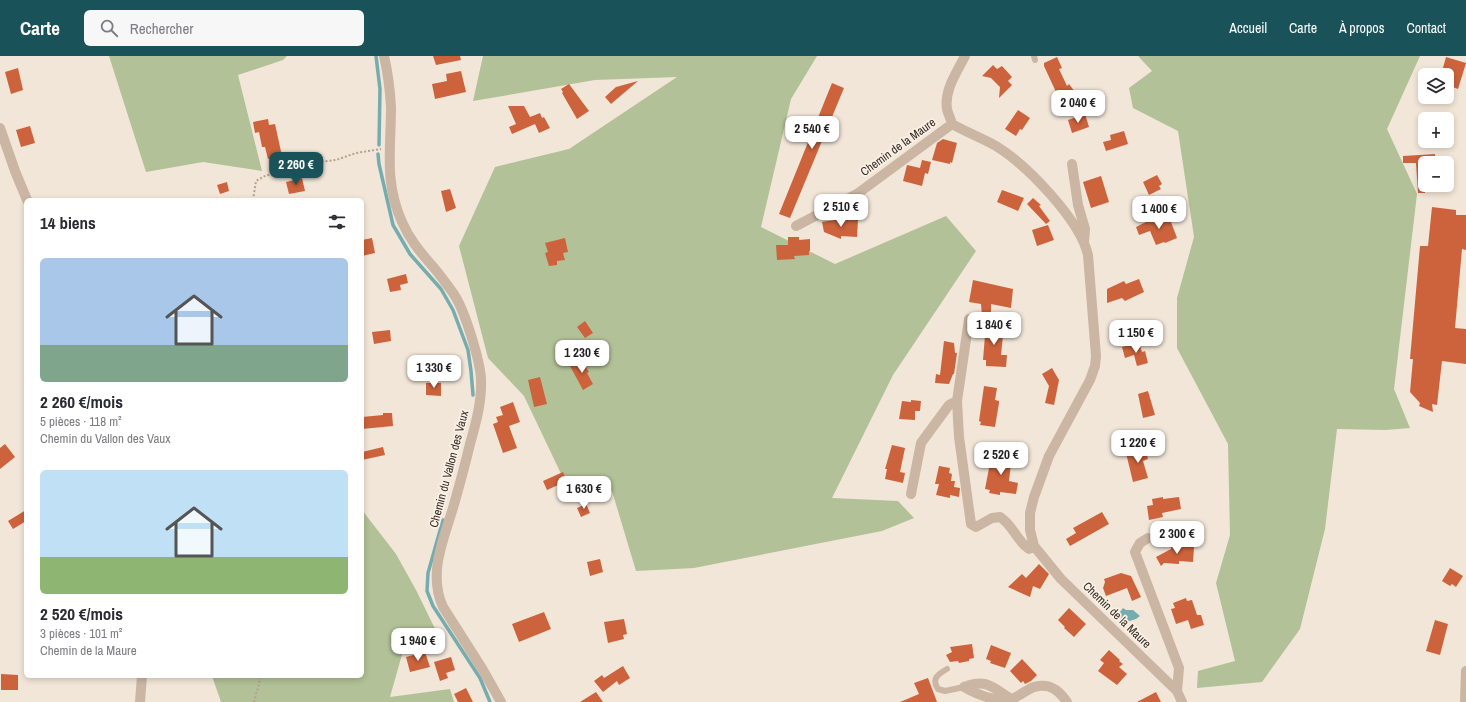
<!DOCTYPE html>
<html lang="fr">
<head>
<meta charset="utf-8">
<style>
  body { margin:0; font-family:"Archivo Narrow",sans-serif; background:#f7f7f7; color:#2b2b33; height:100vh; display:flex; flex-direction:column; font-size:15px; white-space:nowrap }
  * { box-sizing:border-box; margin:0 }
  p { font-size:13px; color:#7c7c81 }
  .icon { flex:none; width:22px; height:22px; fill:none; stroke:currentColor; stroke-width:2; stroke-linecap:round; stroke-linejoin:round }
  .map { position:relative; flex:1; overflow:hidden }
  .side { position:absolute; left:24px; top:142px; width:340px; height:480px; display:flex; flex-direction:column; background:#fff; border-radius:6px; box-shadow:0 2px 6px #0003 }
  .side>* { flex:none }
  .fabs { position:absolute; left:1418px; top:12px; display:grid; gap:8px }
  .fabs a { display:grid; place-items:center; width:36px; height:36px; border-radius:6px; background:#fff; box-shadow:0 2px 6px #0003; font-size:20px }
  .price { position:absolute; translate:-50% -34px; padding:0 9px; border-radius:8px; background:#fff; color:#222; font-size:13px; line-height:26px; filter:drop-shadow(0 1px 2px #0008) }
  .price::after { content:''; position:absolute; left:50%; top:24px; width:12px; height:9px; margin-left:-6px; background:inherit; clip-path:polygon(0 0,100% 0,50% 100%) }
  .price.current { background:#195258; color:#fff }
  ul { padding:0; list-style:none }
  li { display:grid; align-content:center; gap:8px; height:212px; padding:0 16px }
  li span { display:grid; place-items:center; height:124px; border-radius:6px; color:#555 }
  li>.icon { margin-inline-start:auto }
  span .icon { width:72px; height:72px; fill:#fffc; stroke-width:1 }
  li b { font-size:17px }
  h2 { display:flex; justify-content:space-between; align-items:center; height:48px; padding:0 16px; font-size:17px }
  header { display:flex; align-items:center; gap:24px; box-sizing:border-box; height:56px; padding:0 20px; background:#195258; color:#fff }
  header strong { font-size:19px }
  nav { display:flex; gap:22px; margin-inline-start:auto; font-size:14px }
  .search { width:280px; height:36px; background:#f7f7f7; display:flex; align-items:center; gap:10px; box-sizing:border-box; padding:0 14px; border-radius:6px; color:#7c7c81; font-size:15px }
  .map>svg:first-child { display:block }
</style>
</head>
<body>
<header>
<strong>Carte</strong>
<div class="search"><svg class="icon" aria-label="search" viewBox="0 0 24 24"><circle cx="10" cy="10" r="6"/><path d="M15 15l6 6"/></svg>Rechercher</div>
<nav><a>Accueil</a><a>Carte</a><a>À propos</a><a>Contact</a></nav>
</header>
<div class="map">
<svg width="1466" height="646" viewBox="0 0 1466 646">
  <rect width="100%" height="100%" fill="#f2e6d8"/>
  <path fill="#b2c197" d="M109 0H287L283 4 238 19 262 115 203 106 146 116Z
    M483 0H817L791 43 761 171 835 208 946 160 976 195 893 319 832 442 898 445 914 462 882 475 694 512 636 515 612 435 574 445 524 340 488 302 459 190 495 111 569 93 677 21 595 24 473 45Z
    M1138 0H1420L1387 73 1417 138 1394 333 1410 372 1386 374 1337 373 1325 473 1300 573 1262 626 1197 632 1198 615 1235 605 1216 527 1230 479 1228 388 1177 292V242L1194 181 1178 75 1133 52 1129 32 1152 15Z
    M362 454 396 498 416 534 442 587 403 595 390 641 450 633 454 646H221L212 620H362Z"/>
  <path fill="#75acb0" d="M1123 552 1126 554H1133L1140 560 1136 563 1126 566 1117 560Z"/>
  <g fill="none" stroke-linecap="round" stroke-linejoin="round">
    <path stroke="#75acb0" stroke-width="3.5" d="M376 0 380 33 379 89
      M378 98 379 108 393 169 396 174 410 198 441 233 453 254 468 294 471 315 473 339
      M443 464 428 517 427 535 433 550 480 622 490 646"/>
  </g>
  <path fill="#cc633c" d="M433 0H460L461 4 436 9Z
    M1057 1 1062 12 1059 13 1067 30 1069 28 1075 36 1068 42 1063 36H1056L1044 10V7Z
    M1446 1 1466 7 1458 33 1447 29V19H1441Z
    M993 9 997 13 1002 10 1012 21 1008 25 1012 29 999 42 1000 31 991 22 982 20Z
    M18 12 23 34 11 38 5 16Z
    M461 15 466 36 435 43 432 28 447 25 446 18Z
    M638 25 611 48 605 41 616 31Z
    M832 27 844 32 790 162 779 158Z
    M569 28 589 55 577 63 562 37 563 36 561 33Z
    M508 50H524L530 61 540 57 542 62 544 61 550 72 539 77 535 68 512 78 509 71 516 68Z
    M1018 54 1030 62 1022 74 1020 73 1016 80 1005 73Z
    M1085 58 1089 71 1072 77 1068 64Z
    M268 63 269 69 275 68 282 100 268 103 265 91H262L259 76 255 77 253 66Z
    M30 70 35 87 21 91 16 74Z
    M1124 75 1128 88 1106 95 1103 86 1111 84 1110 79Z
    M943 83 957 87 952 107 950 106V108L932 104 937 87Z
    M1435 98 1436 107H1425V137H1418L1416 107H1403V100Z
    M922 104 931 106 928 118 925 117 922 130 903 125 907 109 920 112Z
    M1157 119 1162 128 1159 130 1161 133 1149 139 1143 126Z
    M1101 120 1109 146 1091 152 1083 126Z
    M302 122 305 135 289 138 286 126Z
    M227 126 229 135 220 138 217 129Z
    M450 133 456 152 446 156 441 135Z
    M1002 134 1024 142 1018 155 997 146Z
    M1033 142 1041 149 1039 150 1050 165 1046 168 1027 148Z
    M1432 151 1456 154V159H1466V194L1462 193 1455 272 1466 273V308L1442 305 1437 349 1432 348 1433 356 1419 350 1420 347 1410 336 1413 303H1410L1420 190H1428Z
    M1168 158 1177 182 1165 187 1164 186 1156 189 1150 175 1139 179 1136 171 1154 162 1155 164Z
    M848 162V164H858L857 181 841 180V183L824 176 822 166Z
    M1048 169 1054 184 1037 190 1032 174Z
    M788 181H799V184L810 183V195H809V199L794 200 795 203 777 204 776 189H788Z
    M372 182 375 197 362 200V184Z
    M565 182 568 196 563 197 565 204 557 205V209L549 210 545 197 548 196 545 187Z
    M406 218 408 227 400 229 401 234 390 236 387 223Z
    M1139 223 1144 236 1125 245 1122 242 1107 247V233L1124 225 1126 228Z
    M973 224 1013 233 1011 252 991 248V260H982L981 248 969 246Z
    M585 265 593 277 585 282 577 271Z
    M986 267 1002 268 1004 270 1001 299H1007L1006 311 986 310V304H983Z
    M390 274 391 285 374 288 372 276Z
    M944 285 954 287 955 297H957L954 318H953L949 328 935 327 936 318 940 319Z
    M1139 287 1142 296 1145 295 1148 307 1137 310 1134 299 1125 302 1122 291Z
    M581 303 589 316 587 317 593 328 583 334 570 310Z
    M1052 312 1059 324 1054 349 1045 347 1049 330 1042 318Z
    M540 321 547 348 534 351 528 324Z
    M426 327H441V340L426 339Z
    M984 330 997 332 995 344 999 345V347L995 371 980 369 981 366 979 365Z
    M1148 335 1155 359 1143 362 1138 338Z
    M911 344 921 345 920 355H915V364L899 363 902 345 911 346Z
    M513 346 520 366 509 370 517 392 503 397 493 368 498 366 496 361 503 359 500 351Z
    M383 357H392L393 370 362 373V361L383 359Z
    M5 388 15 401 0 413V392Z
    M892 389 905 392 900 416 905 417 903 427 885 423 887 413H885Z
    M383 391 385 399 362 404V396Z
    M1145 392 1148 403 1143 405 1148 422 1133 426 1126 397Z
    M997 397 1012 399 1009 425 1018 427 1016 438 1000 436V439L989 437 990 434 985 433 990 407 993 408 994 401 996 402Z
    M939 410 950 412 949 417 952 418 951 425H955L954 431 960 432 959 441 950 439V442L936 439 939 428H935Z
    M563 416 567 425 547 434 543 425Z
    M1163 441V443L1179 441 1181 453 1162 457 1163 461 1149 464 1147 450 1153 449 1152 443Z
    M586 448 590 457 581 461 577 452Z
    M26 454V465L13 473 8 465Z
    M1102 456 1109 468 1070 490 1066 483 1076 477 1073 472Z
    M1171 490 1194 491 1193 506 1179 505V508L1164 507 1161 510 1156 501 1171 493Z
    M600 503 603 516 590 520 587 506Z
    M1039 508 1049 518 1040 533 1033 530 1030 541 1008 531 1022 518 1026 522Z
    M1450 512 1463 520 1456 531 1452 528 1450 530 1442 525Z
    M1121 517 1131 520 1141 541 1132 545 1127 532 1106 540 1103 532 1105 526 1104 523Z
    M1186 542 1187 545 1192 544 1197 559H1201L1204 569 1191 573 1188 564 1176 568 1171 553 1175 552 1173 547Z
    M1069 552 1086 568 1074 581 1064 572 1065 571 1058 564Z
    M544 556 551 573 519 586 512 568Z
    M624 563 627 578 623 579 624 583 608 587 604 566Z
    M1435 564 1448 568 1440 599 1426 595Z
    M972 588 974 602 969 603V605L959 607 958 605 950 606 946 599 952 596 950 591Z
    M991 589 1011 597 1005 612 990 607 991 605 986 603Z
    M1109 594 1120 604 1119 605 1123 608 1119 611 1127 618 1117 629 1098 615 1104 607 1100 604Z
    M425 596 430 611 410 616 406 601Z
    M451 601 455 614 446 617 448 622 440 625 434 606Z
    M1022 603 1037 619 1031 625 1025 628 1023 625 1021 627 1010 615Z
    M623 610 630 622 619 629 617 625 603 636 594 625 602 619 604 622Z
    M1 618 18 619V634H1Z
    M928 622 937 646H900L919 638 914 627Z
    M466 632 473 646H458L454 638Z
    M596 636 603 646H580Z
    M1156 636 1161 646H1137Z"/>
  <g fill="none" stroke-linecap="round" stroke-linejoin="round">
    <path stroke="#b6a08d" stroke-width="2" stroke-dasharray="2 2" stroke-linecap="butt" d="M253 144 256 125 265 120 304 108 336 104 356 97 381 93
      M254 646 261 620"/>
    <path stroke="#cab6a3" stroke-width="6" d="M1034 0 1035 4
      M947 613C938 618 931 623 938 633L945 635 964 631"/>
    <path stroke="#cab6a3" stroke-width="10" d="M384 0C388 17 390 34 391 51 391 93 384 126 402 166 411 187 425 201 439 218 444 225 450 232 455 240 465 256 480 304 481 323 482 345 476 367 470 388 465 409 459 431 453 452 443 485 428 518 443 551L483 614 501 646
      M965 0C957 16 944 34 947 53 948 58 951 63 952 68 966 76 982 82 996 90 1027 109 1080 164 1088 199L1096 300 1095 310 1090 324 1049 400 1034 441 1030 457V474L1034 490 1061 523 1177 635 1182 646
      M0 72 15 115 27 144
      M1072 108 1078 149 1085 173 1084 186
      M796 170 857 138 952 68
      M969 263 957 345 959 381 971 468 976 471 992 462 1000 461C1013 469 1016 484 1029 493L1034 490
      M911 438 921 387 949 349 957 345
      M1148 482 1140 487 1135 496 1179 612 1177 635
      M1011 643C993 632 987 622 964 631 978 639 995 646 1011 643 1018 641 1022 637 1028 634 1035 629 1047 628 1054 633 1059 635 1064 642 1067 646
      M140 646 142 620
      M1465 646 1466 615"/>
  </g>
  <g text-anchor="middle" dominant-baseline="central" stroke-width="3.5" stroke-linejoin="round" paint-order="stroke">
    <g font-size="12" fill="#352b26" stroke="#faf0e4">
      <text transform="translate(898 91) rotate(-36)">Chemin de la Maure</text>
      <text transform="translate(449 413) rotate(-75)">Chemin du Vallon des Vaux</text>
      <text transform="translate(1117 559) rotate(44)">Chemin de la Maure</text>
    </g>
  </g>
</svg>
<div class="fabs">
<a><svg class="icon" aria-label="layers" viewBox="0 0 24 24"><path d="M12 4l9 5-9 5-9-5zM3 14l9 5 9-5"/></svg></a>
<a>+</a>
<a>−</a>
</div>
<b class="price" style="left:1078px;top:68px">2 040 €</b>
<b class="price" style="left:812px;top:94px">2 540 €</b>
<b class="price current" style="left:296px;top:130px">2 260 €</b>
<b class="price" style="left:841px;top:172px">2 510 €</b>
<b class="price" style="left:1159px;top:174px">1 400 €</b>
<b class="price" style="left:994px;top:290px">1 840 €</b>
<b class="price" style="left:1136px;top:298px">1 150 €</b>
<b class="price" style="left:582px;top:318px">1 230 €</b>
<b class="price" style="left:434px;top:333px">1 330 €</b>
<b class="price" style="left:1138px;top:408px">1 220 €</b>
<b class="price" style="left:1001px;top:420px">2 520 €</b>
<b class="price" style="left:584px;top:454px">1 630 €</b>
<b class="price" style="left:1177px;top:499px">2 300 €</b>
<b class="price" style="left:418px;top:606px">1 940 €</b>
<section class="side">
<h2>14 biens<svg class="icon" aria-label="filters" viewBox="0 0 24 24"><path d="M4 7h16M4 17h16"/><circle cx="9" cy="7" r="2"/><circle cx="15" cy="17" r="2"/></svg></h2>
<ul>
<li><span style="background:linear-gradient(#a9c7e8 70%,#7fa58c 0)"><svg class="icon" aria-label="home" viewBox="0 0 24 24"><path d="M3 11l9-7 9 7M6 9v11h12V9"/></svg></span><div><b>2 260 €/mois</b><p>5 pièces · 118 m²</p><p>Chemin du Vallon des Vaux</p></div></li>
<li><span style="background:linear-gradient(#bfe0f5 70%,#8fb573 0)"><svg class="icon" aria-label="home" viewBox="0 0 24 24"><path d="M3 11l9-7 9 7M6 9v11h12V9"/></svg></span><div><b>2 520 €/mois</b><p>3 pièces · 101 m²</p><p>Chemin de la Maure</p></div></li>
</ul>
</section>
</div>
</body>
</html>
